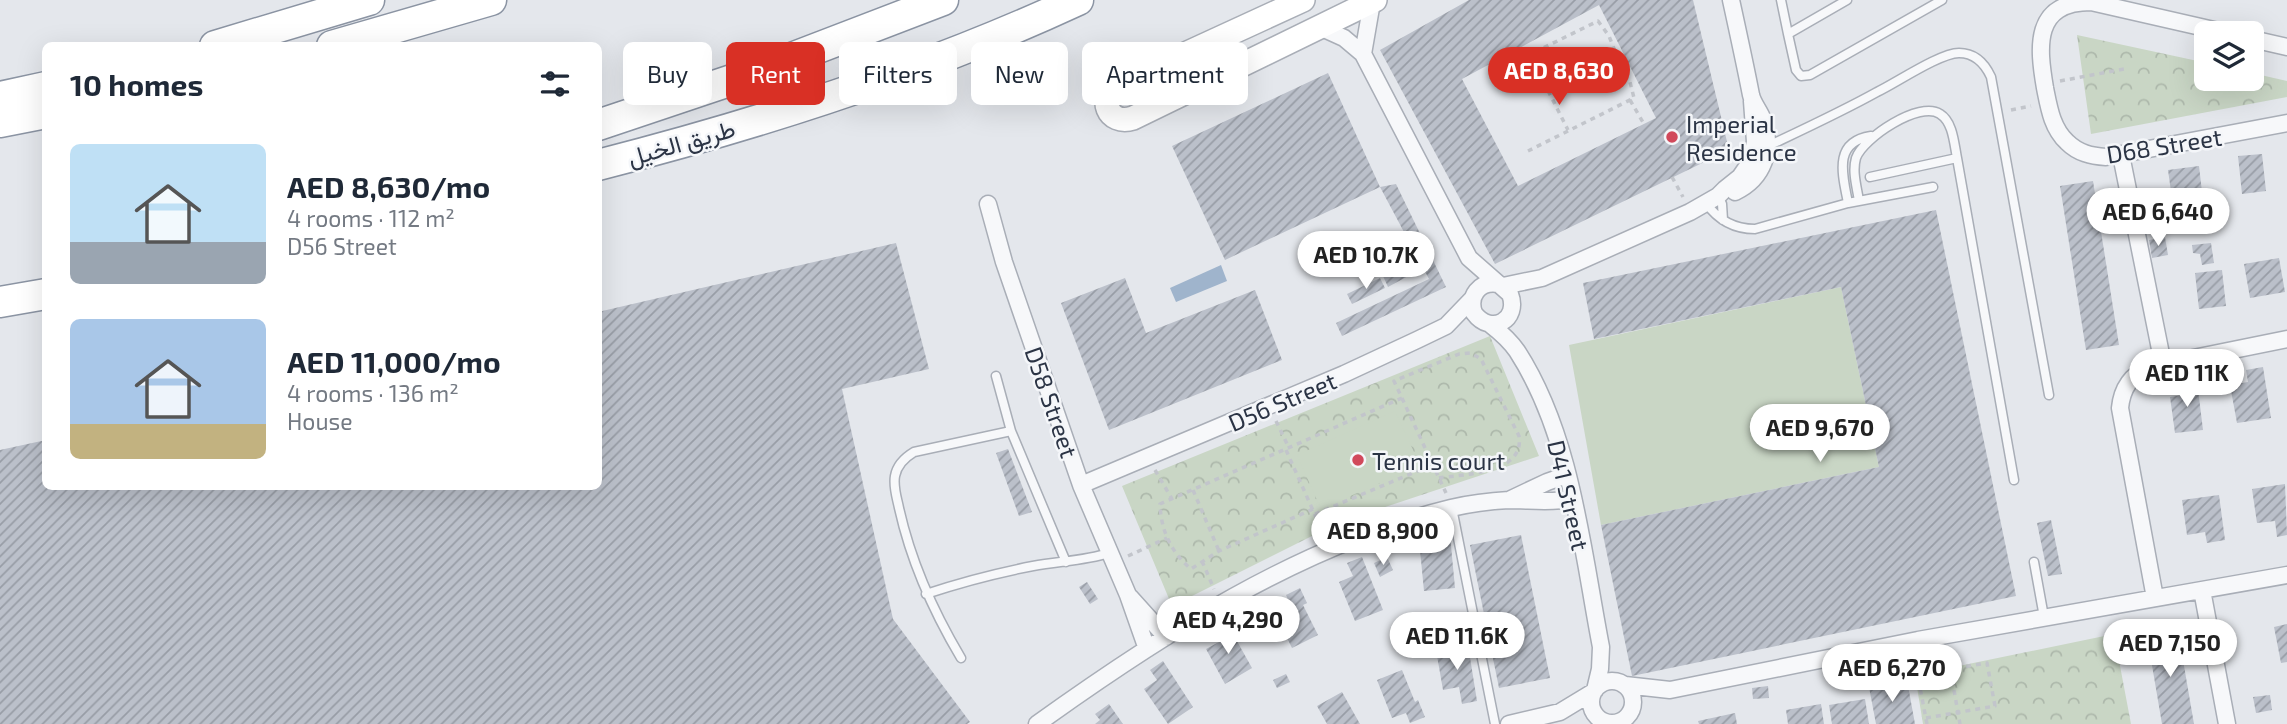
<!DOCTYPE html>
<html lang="en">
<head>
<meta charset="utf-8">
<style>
  body { margin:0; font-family:"Exo 2",Vazirmatn,sans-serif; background:#f2f2f3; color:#1f2937; height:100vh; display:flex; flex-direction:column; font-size:26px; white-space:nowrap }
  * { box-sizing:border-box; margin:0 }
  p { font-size:23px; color:#747a83 }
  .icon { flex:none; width:38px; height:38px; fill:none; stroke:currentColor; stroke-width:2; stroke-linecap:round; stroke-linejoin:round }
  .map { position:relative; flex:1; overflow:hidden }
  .drawer { position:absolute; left:42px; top:42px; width:560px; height:448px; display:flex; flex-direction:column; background:#fff; border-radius:10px; box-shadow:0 7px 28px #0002 }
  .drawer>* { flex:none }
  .guide { position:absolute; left:623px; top:42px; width:665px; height:63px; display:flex; gap:14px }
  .tools { position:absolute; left:2194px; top:21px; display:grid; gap:14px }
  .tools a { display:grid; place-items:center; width:70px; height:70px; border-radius:10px; background:#fff; box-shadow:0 7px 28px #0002; font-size:35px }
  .price { position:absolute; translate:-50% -60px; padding:0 16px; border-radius:24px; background:#fff; color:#222; font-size:23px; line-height:46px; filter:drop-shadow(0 2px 4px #0008) }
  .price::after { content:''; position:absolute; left:50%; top:42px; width:21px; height:16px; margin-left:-10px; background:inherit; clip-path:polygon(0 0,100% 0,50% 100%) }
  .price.active { background:#d93025; color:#fff }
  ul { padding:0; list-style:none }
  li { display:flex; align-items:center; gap:21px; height:175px; padding:0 28px }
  li span { display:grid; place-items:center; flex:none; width:196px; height:140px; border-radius:10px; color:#555 }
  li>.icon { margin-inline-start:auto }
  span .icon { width:84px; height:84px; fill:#fffc; stroke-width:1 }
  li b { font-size:30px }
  h2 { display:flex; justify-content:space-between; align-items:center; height:84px; padding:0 28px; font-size:30px }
  .pill { padding:0 24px; border-radius:10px; background:#fff; box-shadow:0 7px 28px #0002; font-size:24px; line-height:63px }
  .pill.active { background:#d93025; color:#fff }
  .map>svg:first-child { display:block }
</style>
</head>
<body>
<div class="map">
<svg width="2287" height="724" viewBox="0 0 2287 724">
  <defs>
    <pattern id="park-crowns" width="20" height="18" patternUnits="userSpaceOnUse" patternTransform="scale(1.75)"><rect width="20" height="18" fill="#c9d6c5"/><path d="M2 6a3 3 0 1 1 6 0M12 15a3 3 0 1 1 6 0" fill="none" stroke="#adb8ab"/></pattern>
    <pattern id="building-hatch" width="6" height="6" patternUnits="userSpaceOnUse" patternTransform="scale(1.75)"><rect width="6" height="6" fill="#bbc0ca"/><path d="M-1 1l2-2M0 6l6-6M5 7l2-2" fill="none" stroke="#989da6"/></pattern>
  </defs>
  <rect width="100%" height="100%" fill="#e4e7ec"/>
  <path fill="url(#park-crowns)" d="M2077 35 2207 63V79H2252V73L2287 81V97L2091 134Z
    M1490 336 1539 456 1340 522 1172 606 1122 486Z
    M2114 634 2131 724H1923L1915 675Z"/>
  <path fill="#c9d6c5" d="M1841 287 1879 467 1601 525 1569 345Z
    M1395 411 1420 465 1321 509 1297 455Z"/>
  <path fill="#9fb4cc" d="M1221 265 1227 281 1176 302 1170 288Z"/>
  <path fill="url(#building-hatch)" fill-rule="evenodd" d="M1469 0H1693L1729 150 1495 264 1380 50ZM1599 5 1656 118 1518 186 1462 79Z
    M1328 73 1380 187 1225 260 1172 146Z
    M2262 154 2266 191 2242 194 2238 156Z
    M2199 166 2204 209 2174 213 2168 170Z
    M2093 181 2119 345 2086 350 2060 186Z
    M1396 184 1446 287 1342 336 1336 323 1429 279 1380 187Z
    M1936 210 2016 596 1632 676 1601 525 1879 467 1841 287 1594 339 1583 283Z
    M2165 237 2168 255 2152 258 2149 240Z
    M896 243 929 369 842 389 893 619 970 722 967 724H0V450L46 440V486H598V312Z
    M2211 243 2214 263 2202 265 2200 254 2193 253 2192 245Z
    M2279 258 2285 292 2250 298 2244 264Z
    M1416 259 1421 269 1388 287 1383 276Z
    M2222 270 2226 306 2199 309 2195 273Z
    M1125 278 1146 333 1255 290 1282 360 1109 430 1061 303Z
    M1380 278 1385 288 1352 304 1347 294Z
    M2263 367 2271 418 2237 423 2230 385 2248 382 2246 370Z
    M2197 381 2203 430 2175 433 2170 397 2183 395 2181 383Z
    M1008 449 1032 512 1019 516 996 453Z
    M2285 484 2287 535 2277 537 2275 521 2257 523 2252 489Z
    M2219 495 2225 540 2207 543 2205 532 2187 535 2182 500Z
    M2051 520 2062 574 2048 576 2037 523Z
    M1450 535 1455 588 1424 591 1420 550 1435 548 1434 536Z
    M1521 535 1550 678 1499 688 1470 545Z
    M1362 557 1383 610 1355 621 1339 582 1353 576 1347 563Z
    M1387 557 1393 570 1380 577 1374 563Z
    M1087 582 1098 599 1090 604 1079 587Z
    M1300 588 1307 603 1303 605 1318 635 1292 648 1275 614 1291 606 1286 595Z
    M2287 624V662L2281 663 2274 627Z
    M1228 625 1252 668 1225 684 1206 649 1219 642 1214 632Z
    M2178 631 2194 724H2162L2147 636Z
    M1468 645 1477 701 1462 704 1459 687 1443 690 1436 650Z
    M1163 661 1193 707 1168 724 1144 689 1157 680 1150 670Z
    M1402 670 1415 702 1418 700 1425 717 1410 723 1406 713 1392 718 1377 680Z
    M1286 674 1290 682 1277 688 1273 680Z
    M1907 680 1915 724H1876L1869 687Z
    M1768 686 1769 698 1753 699 1752 688Z
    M1342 692 1360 724H1327L1317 706Z
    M2270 695 2272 710 2256 713 2253 697Z
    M1865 699 1869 724H1832L1829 705Z
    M1109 704 1123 724H1095L1100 720 1095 714Z
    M1821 704 1824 724H1788L1786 710Z
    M1735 713 1737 724H1699L1698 721Z"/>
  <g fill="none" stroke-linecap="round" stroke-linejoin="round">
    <g stroke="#a9aeb7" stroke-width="11">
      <path id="lane" d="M1781 0 1788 34
        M1847 0 1788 34 1796 70 1801 76 1810 75 1942 0
        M1766 147C1804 129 1841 112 1877 92 1896 83 1940 53 1959 53 1975 53 1985 64 1991 77L2049 395
        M1870 177 1957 158
        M1718 196 1722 204 1723 220
        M1859 201C1857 187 1852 172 1856 158 1863 138 1920 100 1940 114 1953 122 1954 143 1957 158L2014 480
        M1706 203C1718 220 1735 229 1755 229L1848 203 1933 187
        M1848 203C1843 176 1832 142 1871 136
        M996 376 1011 431 1066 562
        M1452 508 1495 724
        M2034 562 2044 617
        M926 594C962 582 997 573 1033 566 1059 561 1084 561 1109 553
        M961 658C933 611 911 562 899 508 897 498 893 487 895 476 897 465 904 458 914 452L1011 431"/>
    </g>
    <g stroke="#a9aeb7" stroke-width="19">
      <path id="street" d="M1731 0C1738 32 1745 64 1751 95 1753 104 1760 111 1763 120 1773 150 1764 178 1735 192
        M1322 28 1344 38 1363 54 1469 258 1510 294C1520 320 1491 336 1474 313 1468 296 1479 281 1498 284
        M2227 33 2091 2C2033 2 2038 47 2045 88 2049 108 2052 128 2067 142 2078 153 2091 156 2106 157L2287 123
        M2252 39 2287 47
        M1363 54 1372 2
        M2121 155 2163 364
        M988 204 1004 262 1081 485 1128 595 1147 649
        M1503 286 1542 278 1690 212 1718 196 1725 189 1740 177 1751 161 1755 142 1752 101
        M1491 325C1500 332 1510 341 1517 351 1572 436 1582 549 1601 647L1600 669 1595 690
        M1081 485 1344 374 1417 340 1446 326 1472 299
        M1511 499 1547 482 1567 475
        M2202 590 2227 724
        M1130 597 1166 637
        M2155 598 2120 408C2122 388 2131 375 2149 367L2287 339
        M1591 702a21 21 0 1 1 42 0a21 21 0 1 1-42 0Z
        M1625 685 1670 690 1918 640 2287 575
        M1037 724C1161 635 1300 545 1451 508 1468 504 1490 501 1509 500 1530 500 1551 503 1572 499
        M1509 724 1560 712 1593 692"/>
    </g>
    <g stroke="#a9aeb7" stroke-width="26">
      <path id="secondary" d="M1303 0 1120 84C1096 97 1108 126 1133 118L1375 0"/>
    </g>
    <g stroke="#8b94a3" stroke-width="33">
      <path id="highway" d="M215 46 369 0
        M332 46 491 0
        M0 97 46 87
        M0 122 46 113
        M598 125 750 74 943 0
        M598 165C762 123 925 71 1078 0
        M0 302 46 294"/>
    </g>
    <path stroke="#c2c5cb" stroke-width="3.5" stroke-dasharray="5 5" stroke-linecap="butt" d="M1530 55 1568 130
      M1490 74 1598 21 1609 36 1624 74 1630 82 1634 98 1528 151
      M2060 81 2124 69
      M1630 100 1644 124
      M2011 110 2031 106
      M1672 177 1683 197
      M1276 421 1289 448
      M1286 450 1324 535
      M1155 470 1172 499
      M1439 478C1464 474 1525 474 1519 436L1481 359 1471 353 1459 354 1394 381 1446 493
      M1193 490 1219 551
      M1313 509 1219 551 1191 569C1171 552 1161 531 1160 504L1402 398
      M1315 514 1432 465
      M1128 556 1167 538
      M1202 561 1214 589
      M1926 718 1995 706 1987 663 1950 669
      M1927 724 1916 667 1949 662 1960 724"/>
    <use href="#lane" stroke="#f7f8fa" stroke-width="8"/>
    <use href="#street" stroke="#f7f8fa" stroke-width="16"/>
    <use href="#secondary" stroke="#fff" stroke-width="23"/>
    <use href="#highway" stroke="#fff" stroke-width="30"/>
  </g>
  <g fill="#d1495b" stroke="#f4f6f9" stroke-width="2.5">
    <circle cx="1672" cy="137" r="7"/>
    <circle cx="1358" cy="460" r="7"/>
  </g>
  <g text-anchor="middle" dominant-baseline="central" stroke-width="5" stroke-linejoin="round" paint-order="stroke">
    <g font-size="24" fill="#2b3445" stroke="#f4f6f9" text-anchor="start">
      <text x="1686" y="123">Imperial<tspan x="1686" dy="28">Residence</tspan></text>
      <text x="1372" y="460">Tennis court</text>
    </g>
    <g font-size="24" fill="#2b3445" stroke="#f4f6f9">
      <text transform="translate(681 142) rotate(-16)">طريق الخيل</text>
      <text transform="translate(2164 145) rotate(-9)">D68 Street</text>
      <text transform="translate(1282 401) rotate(-23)">D56 Street</text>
      <text transform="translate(1052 402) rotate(71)">D58 Street</text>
      <text transform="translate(1569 495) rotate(77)">D41 Street</text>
    </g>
  </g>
</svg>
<div class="tools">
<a><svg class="icon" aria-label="layers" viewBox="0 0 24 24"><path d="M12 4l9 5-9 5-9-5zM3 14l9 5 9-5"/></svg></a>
</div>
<b class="price active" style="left:1559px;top:107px">AED 8,630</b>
<b class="price" style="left:2158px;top:248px">AED 6,640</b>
<b class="price" style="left:1366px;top:291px">AED 10.7K</b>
<b class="price" style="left:2187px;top:409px">AED 11K</b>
<b class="price" style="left:1820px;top:464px">AED 9,670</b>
<b class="price" style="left:1383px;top:567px">AED 8,900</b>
<b class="price" style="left:1228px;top:656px">AED 4,290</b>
<b class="price" style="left:1457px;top:672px">AED 11.6K</b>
<b class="price" style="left:2170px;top:679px">AED 7,150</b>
<b class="price" style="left:1892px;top:704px">AED 6,270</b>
<div class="guide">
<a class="pill">Buy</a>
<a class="pill active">Rent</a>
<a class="pill">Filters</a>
<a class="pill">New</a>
<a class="pill">Apartment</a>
</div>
<section class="drawer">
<h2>10 homes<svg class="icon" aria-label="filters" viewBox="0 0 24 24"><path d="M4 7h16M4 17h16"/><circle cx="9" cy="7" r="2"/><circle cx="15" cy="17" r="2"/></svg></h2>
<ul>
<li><span style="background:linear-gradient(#bfe0f5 70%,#9aa5b1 0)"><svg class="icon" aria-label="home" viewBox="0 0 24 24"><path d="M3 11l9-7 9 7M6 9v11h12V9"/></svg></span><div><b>AED 8,630/mo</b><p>4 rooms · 112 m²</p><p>D56 Street</p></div></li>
<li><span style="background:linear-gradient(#a9c7e8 75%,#c2b280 0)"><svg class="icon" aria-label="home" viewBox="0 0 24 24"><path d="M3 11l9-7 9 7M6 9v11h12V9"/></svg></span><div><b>AED 11,000/mo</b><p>4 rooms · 136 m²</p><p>House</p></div></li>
</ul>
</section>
</div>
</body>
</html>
